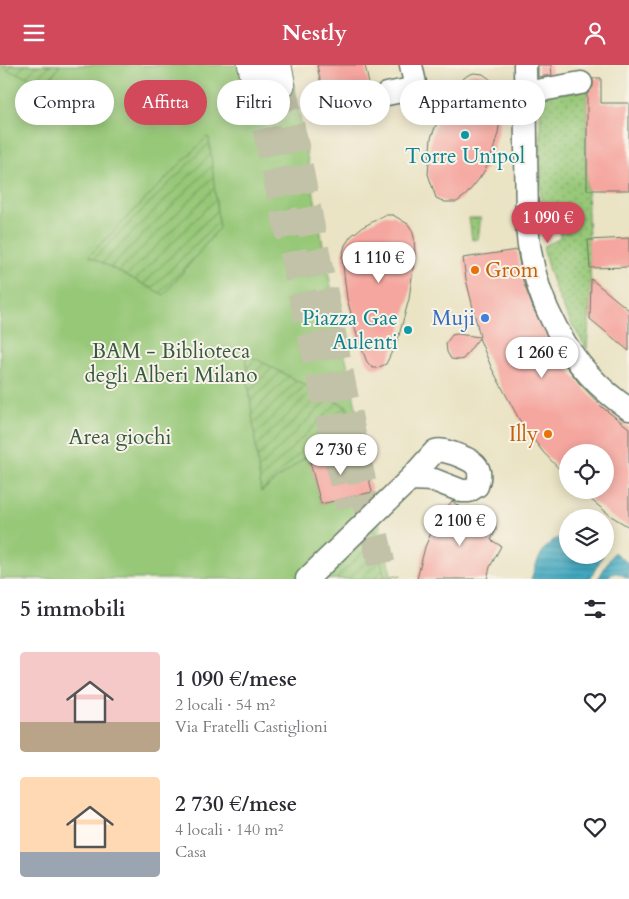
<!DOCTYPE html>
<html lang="it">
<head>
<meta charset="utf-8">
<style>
  body { margin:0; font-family:Cardo,serif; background:#f7f7f7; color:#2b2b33; height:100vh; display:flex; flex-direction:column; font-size:19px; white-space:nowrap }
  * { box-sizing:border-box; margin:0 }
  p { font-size:16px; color:#7c7c81 }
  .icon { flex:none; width:28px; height:28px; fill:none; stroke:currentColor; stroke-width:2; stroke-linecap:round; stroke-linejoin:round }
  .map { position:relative; height:514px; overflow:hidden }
  .panel { display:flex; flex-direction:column; background:#fff; flex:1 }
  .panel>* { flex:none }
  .hud { position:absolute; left:15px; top:15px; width:600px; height:45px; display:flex; gap:10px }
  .fabs { position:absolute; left:559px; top:379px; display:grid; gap:10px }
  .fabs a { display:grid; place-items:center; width:55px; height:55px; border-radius:50%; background:#fff; box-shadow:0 2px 12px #0003; font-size:25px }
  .price { position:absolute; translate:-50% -42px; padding:0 11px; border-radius:18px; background:#fff; color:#222; font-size:16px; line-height:32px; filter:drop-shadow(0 1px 2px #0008) }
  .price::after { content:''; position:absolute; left:50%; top:30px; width:15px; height:11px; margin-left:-8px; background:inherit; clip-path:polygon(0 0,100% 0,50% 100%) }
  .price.on { background:#d1495b; color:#fff }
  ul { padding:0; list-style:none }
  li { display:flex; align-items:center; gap:15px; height:125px; padding:0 20px }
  li span { display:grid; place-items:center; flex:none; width:140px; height:100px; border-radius:5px; color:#555 }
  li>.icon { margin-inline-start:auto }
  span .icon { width:60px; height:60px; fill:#fffc; stroke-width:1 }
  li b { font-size:21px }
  h2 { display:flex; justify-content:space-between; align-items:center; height:60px; padding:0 20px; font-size:21px }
  .chip { padding:0 18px; border-radius:22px; background:#fff; box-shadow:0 2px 12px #0003; font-size:18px; line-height:45px }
  .chip.on { background:#d1495b; color:#fff }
  header { display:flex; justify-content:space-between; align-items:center; height:65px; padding:0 20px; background:#d1495b; color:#fff; font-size:22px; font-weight:600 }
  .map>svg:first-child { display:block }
</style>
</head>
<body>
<header><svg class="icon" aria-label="menu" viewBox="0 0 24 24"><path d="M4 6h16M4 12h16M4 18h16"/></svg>Nestly<svg class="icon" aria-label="person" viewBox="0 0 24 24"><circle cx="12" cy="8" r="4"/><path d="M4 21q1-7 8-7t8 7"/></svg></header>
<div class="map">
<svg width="629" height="514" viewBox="0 0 629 514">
  <defs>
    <pattern id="grass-dots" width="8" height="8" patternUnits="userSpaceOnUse" patternTransform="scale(1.25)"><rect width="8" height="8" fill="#97c878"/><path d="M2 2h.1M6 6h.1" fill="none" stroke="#7ba463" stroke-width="1.8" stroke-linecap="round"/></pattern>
    <pattern id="garden-furrows" width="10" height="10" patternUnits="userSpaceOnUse" patternTransform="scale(1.25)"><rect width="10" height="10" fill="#97c878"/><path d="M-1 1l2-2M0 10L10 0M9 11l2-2" fill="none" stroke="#7ba463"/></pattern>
    <pattern id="water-rules" width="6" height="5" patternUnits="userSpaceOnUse" patternTransform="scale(1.25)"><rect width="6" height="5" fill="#41a9c1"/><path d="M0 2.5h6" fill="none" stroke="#368b9e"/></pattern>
  </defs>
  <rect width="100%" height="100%" fill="#f7f3e8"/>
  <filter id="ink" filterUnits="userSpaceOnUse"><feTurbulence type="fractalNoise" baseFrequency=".02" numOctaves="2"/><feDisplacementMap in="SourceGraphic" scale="10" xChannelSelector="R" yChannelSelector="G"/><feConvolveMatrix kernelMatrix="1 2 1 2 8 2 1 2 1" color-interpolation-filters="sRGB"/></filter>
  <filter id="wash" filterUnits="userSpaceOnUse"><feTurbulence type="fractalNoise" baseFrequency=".0096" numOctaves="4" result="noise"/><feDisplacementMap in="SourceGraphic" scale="20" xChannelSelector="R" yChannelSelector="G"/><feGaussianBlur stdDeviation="1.12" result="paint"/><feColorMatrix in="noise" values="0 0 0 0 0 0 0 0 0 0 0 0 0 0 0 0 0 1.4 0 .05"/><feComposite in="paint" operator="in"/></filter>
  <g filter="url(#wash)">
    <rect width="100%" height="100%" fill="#eae3c4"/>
    <path fill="url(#grass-dots)" stroke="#5b8256" d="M587 25V125L591 223 587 284C565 250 551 221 543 182L560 173 559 156 541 141 540 31Z
      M469 153H481L478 174 472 175Z"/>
    <path fill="#97c878" stroke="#5b8256" d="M0 0H239L243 25 294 19 327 202 357 347 362 383 310 397 321 439 372 427 392 514H0Z"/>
    <path fill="url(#garden-furrows)" stroke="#5b8256" d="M4 0H60L52 12 44 17 6 5Z
      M207 72 209 73 219 163 164 230 89 191Z
      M245 288 347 342 350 357 261 427Z
      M373 459 385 514H316Z"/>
    <path fill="url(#water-rules)" stroke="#30737a" d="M567 471 568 490H603L590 514H531C538 495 544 473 567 471Z
      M614 487 629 499V514C622 510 614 503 608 514H598Z"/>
    <g id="blocks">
      <path fill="#f5a69f" d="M317 0H365L371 29 325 39Z
        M538 0H551L552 10 538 12Z
        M474 8 483 9 495 18 500 33 501 49 498 68 492 89 485 105 479 114 467 129 457 137H445L436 133 428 109 431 73 447 31 459 17 468 10Z
        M593 13H601V38H629V125H587V29L593 22Z
        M385 150H393L408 159 412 165 414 172 415 189 409 234 398 274 386 299 377 303H373L367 297 358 274 347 234 342 192 345 180 351 171 361 163Z
        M629 173V202L590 203 588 175Z
        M517 185 523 216 533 243 555 286 579 318 602 342 629 363V462L611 451 579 425H605V388H568V413L543 387 520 356 492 304 479 273 463 294 459 295 451 294 447 287 446 278 452 270 457 269 480 272 466 214 463 193Z
        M591 214 629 245V286L590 254Z
        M362 383 372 427 321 439 310 397Z
        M452 436 473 453 479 449 485 448 493 451 495 455 496 465 491 475 501 481 490 502 487 514H417L425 482 431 468 438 454Z"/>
    </g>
  </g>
  <g filter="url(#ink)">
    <use href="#blocks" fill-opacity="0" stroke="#676" stroke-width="1"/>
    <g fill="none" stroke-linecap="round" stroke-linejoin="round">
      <path stroke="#c1c2a7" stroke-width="28" stroke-dasharray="28 14" stroke-linecap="butt" d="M281 19 294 77 355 385 385 514
        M257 22 349 442"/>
      <g stroke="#676" stroke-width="25">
        <path id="minor" d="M525 0 527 160C531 231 568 304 629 344
          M525 28 581 18
          M387 29 416 23 411 0
          M307 514 410 414 435 386C442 384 448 387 455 389 471 395 485 400 477 421L469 426H462L434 415 410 414"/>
      </g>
      <g stroke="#676" stroke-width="30">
        <path id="major" d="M252 0 257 22
          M277 0 281 19"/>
      </g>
      <use href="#minor" stroke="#fff" stroke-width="22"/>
      <use href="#major" stroke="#fff" stroke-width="28"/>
    </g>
  </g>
  <g fill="#0f9aa8" stroke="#f7f3e8" stroke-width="2">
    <circle cx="465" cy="70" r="5"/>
    <circle cx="408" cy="265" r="5"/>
  </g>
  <g fill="#e8710a" stroke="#f7f3e8" stroke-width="2">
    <circle cx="475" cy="205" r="5"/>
    <circle cx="548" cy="369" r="5"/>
  </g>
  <circle fill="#3f7fe0" stroke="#f7f3e8" stroke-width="2" cx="485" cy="253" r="5"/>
  <g text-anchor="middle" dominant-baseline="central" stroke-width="4" stroke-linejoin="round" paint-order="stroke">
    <g font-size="21" fill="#0d838f" stroke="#f7f3e8">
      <text x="465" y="91">Torre Unipol</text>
      <text x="398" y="253" text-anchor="end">Piazza Gae<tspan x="398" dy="24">Aulenti</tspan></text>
    </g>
    <g font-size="21" fill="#c56008" stroke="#f7f3e8" text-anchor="start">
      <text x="485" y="205">Grom</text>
      <text x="538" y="369" text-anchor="end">Illy</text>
    </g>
    <g font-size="21" fill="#366cbe" stroke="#f7f3e8" text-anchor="end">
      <text x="475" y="253">Muji</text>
    </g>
    <g font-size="21" fill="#375942" stroke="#f7f3e8">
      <text x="171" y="286">BAM - Biblioteca<tspan x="171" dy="24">degli Alberi Milano</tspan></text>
      <text x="120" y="372">Area giochi</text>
    </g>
  </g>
</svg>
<div class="fabs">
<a><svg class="icon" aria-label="locate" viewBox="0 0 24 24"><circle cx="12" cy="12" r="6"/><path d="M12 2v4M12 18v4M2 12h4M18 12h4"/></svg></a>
<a><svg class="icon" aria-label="layers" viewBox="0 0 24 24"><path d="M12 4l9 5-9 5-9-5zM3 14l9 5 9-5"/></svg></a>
</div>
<b class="price on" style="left:548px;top:179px">1 090 €</b>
<b class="price" style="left:379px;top:219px">1 110 €</b>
<b class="price" style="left:542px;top:314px">1 260 €</b>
<b class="price" style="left:341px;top:411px">2 730 €</b>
<b class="price" style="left:460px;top:482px">2 100 €</b>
<div class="hud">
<a class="chip">Compra</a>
<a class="chip on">Affitta</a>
<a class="chip">Filtri</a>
<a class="chip">Nuovo</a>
<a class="chip">Appartamento</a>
</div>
</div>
<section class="panel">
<h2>5 immobili<svg class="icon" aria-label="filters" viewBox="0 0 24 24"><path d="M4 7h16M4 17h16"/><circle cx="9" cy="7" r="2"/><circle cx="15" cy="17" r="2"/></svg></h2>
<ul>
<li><span style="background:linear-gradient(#f6c9c9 70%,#b9a48a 0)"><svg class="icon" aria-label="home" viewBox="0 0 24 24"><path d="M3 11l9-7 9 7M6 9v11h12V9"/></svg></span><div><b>1 090 €/mese</b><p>2 locali · 54 m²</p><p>Via Fratelli Castiglioni</p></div><svg class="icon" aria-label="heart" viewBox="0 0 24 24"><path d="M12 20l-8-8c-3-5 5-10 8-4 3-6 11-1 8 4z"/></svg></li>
<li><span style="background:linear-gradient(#ffd9b3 75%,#9aa5b1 0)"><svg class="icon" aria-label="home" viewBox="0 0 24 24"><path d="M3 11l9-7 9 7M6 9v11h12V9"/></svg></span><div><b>2 730 €/mese</b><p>4 locali · 140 m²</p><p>Casa</p></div><svg class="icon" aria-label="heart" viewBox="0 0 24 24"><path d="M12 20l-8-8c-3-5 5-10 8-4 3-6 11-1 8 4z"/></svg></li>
</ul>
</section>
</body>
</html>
